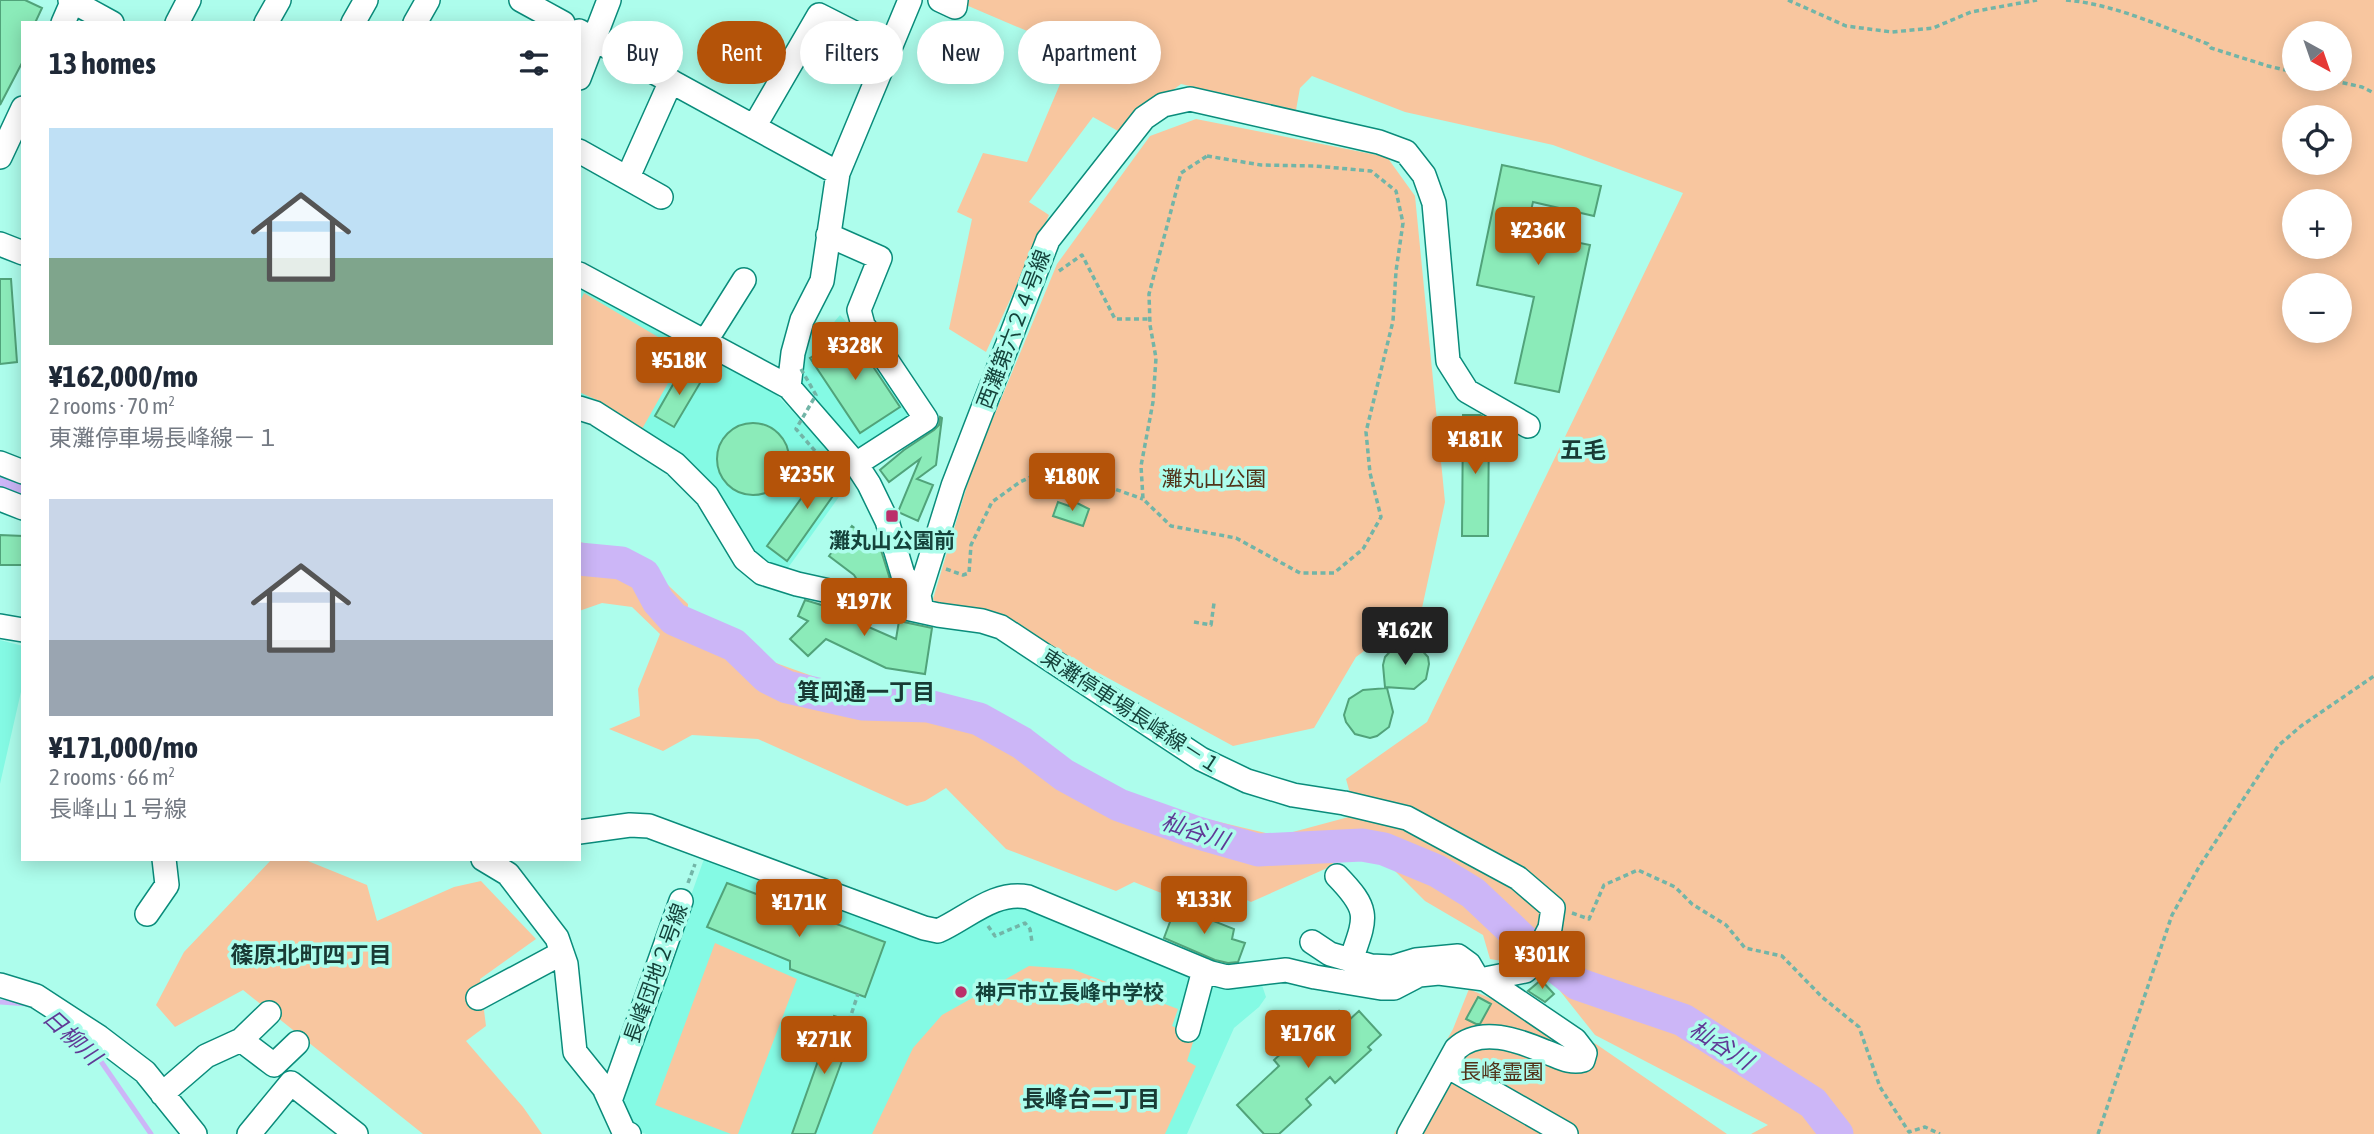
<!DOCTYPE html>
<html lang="en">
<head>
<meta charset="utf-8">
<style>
  body { margin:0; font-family:"Asap Condensed","Noto Sans JP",sans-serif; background:#f6f6f7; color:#1f2937; height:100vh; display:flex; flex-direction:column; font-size:26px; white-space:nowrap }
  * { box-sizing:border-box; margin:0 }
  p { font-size:23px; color:#747a83 }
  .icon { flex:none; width:38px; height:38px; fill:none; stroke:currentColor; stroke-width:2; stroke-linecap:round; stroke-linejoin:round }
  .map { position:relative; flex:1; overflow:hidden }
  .panel { position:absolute; left:21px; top:21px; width:560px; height:840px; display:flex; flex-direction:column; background:#fff; border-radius:0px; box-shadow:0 4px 18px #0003 }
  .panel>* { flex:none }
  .top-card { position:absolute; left:602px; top:21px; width:665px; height:63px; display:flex; gap:14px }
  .needle { width:46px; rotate:140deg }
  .buttons { position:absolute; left:2282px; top:21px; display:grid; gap:14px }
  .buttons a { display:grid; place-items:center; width:70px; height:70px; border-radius:50%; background:#fff; box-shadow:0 4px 18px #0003; font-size:35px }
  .price { position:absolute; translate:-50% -60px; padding:0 16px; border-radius:7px; background:#b45309; color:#fff; font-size:23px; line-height:46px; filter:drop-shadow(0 2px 4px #0008) }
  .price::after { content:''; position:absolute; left:50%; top:42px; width:21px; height:16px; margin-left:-10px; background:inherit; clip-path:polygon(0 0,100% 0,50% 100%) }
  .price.on { background:#222; color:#fff }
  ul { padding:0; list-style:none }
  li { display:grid; align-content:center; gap:14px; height:371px; padding:0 28px }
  li span { display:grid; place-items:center; height:217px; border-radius:0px; color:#555 }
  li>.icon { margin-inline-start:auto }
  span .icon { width:126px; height:126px; fill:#fffc; stroke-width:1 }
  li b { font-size:30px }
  h2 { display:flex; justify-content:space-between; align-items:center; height:84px; padding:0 28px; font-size:30px }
  .chip { padding:0 24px; border-radius:32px; background:#fff; box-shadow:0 4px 18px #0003; font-size:24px; line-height:63px }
  .chip.on { background:#b45309; color:#fff }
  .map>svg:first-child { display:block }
</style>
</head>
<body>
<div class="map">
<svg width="2374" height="1134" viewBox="0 0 2374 1134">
  <rect width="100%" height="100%" fill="#adfdec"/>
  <path fill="#84fae4" d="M579 287 773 391 854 476 785 572 762 563 597 403 579 395Z
    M840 315 854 330 915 418 861 454 798 379 809 319 829 328Z
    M0 640 23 646V683L0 784Z
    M705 856 939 939 994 907 1022 903 1220 987 1262 985 1266 997 1259 1007 1234 1028 1187 1134H646L628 1128 617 1104Z"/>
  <path fill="#f8c69f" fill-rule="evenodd" d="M969 0H2374V1134H1751L1768 1125 1595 1035 1541 967 1490 959 1483 935 1425 901 1365 841 1325 869 1251 902 1198 878 1181 901 1134 882 1116 891 1006 849 946 788 925 801 907 806 758 739 692 735 663 751 609 729 640 716 638 689 660 634 632 607 602 603 579 611V542L635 554 688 604 686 633 712 646 717 642 843 687 936 696 971 706 1109 792 1194 816 1278 836 1356 815 1346 779 1427 722 1683 193 1553 145 1405 112 1312 76 1300 88 1296 110 1181 84 1118 131 1093 117 1029 202 1049 215 986 352 949 329 972 219 957 212 983 153 1027 162 1074 51 966 5ZM2294 33H2340V79H2294ZM2294 117H2340V163H2294ZM2294 201H2340V247H2294ZM2294 285H2340V331H2294Z
    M1196 119 1387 157 1415 196 1445 502 1422 608 1356 657 1314 728 1233 746 1016 628 938 606 933 599 972 469 1057 264 1150 136Z
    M584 293 685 353 642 429 597 400 579 392V304Z
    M272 859H303L367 885 377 921 454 887 481 881 536 939 480 979 486 1026 466 1041 523 1107 542 1134H423L243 990 175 1027 156 1005 184 952Z
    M715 943 797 979 738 1134H731L655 1105Z
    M1029 966 1072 969 1178 1009 1172 1026 1195 1036 1187 1061 1196 1066 1165 1134H872L913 1048 942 1015Z
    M1469 989 1596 1044 1727 1134H1394L1453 1029Z"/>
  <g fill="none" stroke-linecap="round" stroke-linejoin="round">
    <path stroke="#ccb6f7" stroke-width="5" d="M0 1002 29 1004
      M57 1022 100 1060 151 1134"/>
    <path stroke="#ccb6f7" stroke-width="33" d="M0 480 23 489
      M579 559 621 563 644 575 658 601 674 619 734 645 767 677 787 687 862 704 928 706 979 719 1022 743 1064 775 1119 805 1195 832 1258 850 1362 845 1384 849 1437 871 1473 893 1526 943 1578 984 1683 1020 1813 1103 1837 1134"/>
  </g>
  <path fill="#8bebb9" stroke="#51a37a" stroke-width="2" d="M0 0H25L42 8 35 23H23V61L0 105Z
    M1502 165 1601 186 1594 216 1533 202 1526 232 1590 245 1559 392 1515 383 1534 297 1477 285Z
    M0 279H11L17 362 0 364Z
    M850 332 900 407 860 433 810 358Z
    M683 367 703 378 674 427 655 416Z
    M1463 415H1480L1489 420 1488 536H1462Z
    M940 417 942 418 936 465 917 479 933 485 918 521 898 512 920 459 889 482 880 470 904 450 934 430 939 425Z
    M717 459a36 36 0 1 1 72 0a36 36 0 1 1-72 0Z
    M828 461 847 476 787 561 767 546Z
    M1071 500 1089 509 1083 526 1053 516 1058 502 1069 506Z
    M852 526 880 547 890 579 898 591 859 583 854 575 829 556Z
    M0 535 23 536V565H0Z
    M805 600 851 614 866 621 864 625 896 639 899 621 932 628 925 674 886 668 826 639 808 656 790 639 808 621 798 616Z
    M1410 643 1418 646 1428 657 1429 664 1426 679 1414 689 1385 687 1383 665 1385 657 1395 646Z
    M1387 688 1393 712 1389 727 1377 736 1370 738 1355 734 1346 722 1344 715 1349 699 1363 690Z
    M727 883 885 942 865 997 790 969V961L707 927Z
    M1176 906 1234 929 1232 939 1245 943 1238 962 1228 963 1215 960 1164 938Z
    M1541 980 1554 994 1545 1002 1528 991Z
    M1478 997 1491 1004 1480 1024H1476L1466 1019Z
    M1339 1011 1348 1021 1359 1011 1381 1035 1368 1047 1371 1050 1335 1083 1330 1077 1306 1099 1311 1105 1279 1134H1264L1237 1105 1279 1066 1274 1060 1322 1016 1327 1022Z
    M834 1016 856 1023 815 1134H792Z"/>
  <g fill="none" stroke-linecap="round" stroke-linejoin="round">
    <g stroke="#0a8c7b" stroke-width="26">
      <path id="minor" d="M70 0 112 23
        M521 0 563 23
        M940 0 955 7 956 0
        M63 23 73 0
        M177 23 189 0
        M266 23 279 0
        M353 23 366 0
        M415 23 428 0
        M579 31 838 173
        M579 78 609 0
        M754 127 819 15 888 50
        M579 151 661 197
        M0 157 23 108
        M628 177 671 81
        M828 235 880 258 859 310 863 325 926 419 856 464
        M0 244 23 253
        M579 274 789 387 856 464 869 484 887 521 903 575 919 595
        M705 342 744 280
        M789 387 793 353 802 320 822 281 838 173 910 0
        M579 408 595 413 675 464 707 496 745 559 762 573 797 584 938 615 982 621 1001 627 1201 759 1247 781 1293 795 1344 803 1407 818 1518 878 1553 908 1550 928 1530 967 1525 971 1485 979
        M0 463 23 472
        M0 499 23 508
        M922 611 919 595 953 486 1048 240 1144 118 1163 105 1190 99 1379 142 1406 152 1424 175 1434 203 1448 361 1467 391 1528 426
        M0 626 23 630
        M579 832 630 825 649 826 924 928 938 931C967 918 995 890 1028 897L1211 973 1227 977 1286 970 1315 977 1381 988H1394L1419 975 1439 973 1485 979 1575 1040 1585 1053 1583 1060C1570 1064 1558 1056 1546 1052 1518 1040 1480 1026 1456 1049L1409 1134
        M483 859 508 874 557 938 566 964 575 1052 604 1088 624 1132 629 1134
        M1337 876C1371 911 1366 917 1351 960
        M147 914 167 885 164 859
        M1312 942 1330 954 1371 966 1393 967 1416 960 1458 956 1469 964 1476 976
        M0 985 36 996 99 1037 145 1072 195 1134
        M478 998 562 953
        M1188 1030 1204 970
        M241 1040 269 1013
        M1447 1066 1566 1134
        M162 1094 206 1056 241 1040 274 1065 297 1043
        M610 1101 681 901
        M249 1134 291 1083 356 1134"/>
    </g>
    <path stroke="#72b5a7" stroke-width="3.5" stroke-dasharray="5 3.5" stroke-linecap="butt" d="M1788 0 1846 26 1892 32 1933 28 1971 12 2037 0
      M2066 0C2114 4 2163 27 2208 44L2211 48 2268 66 2294 72
      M2326 79 2362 87 2374 93
      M1207 156 1261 165 1315 166 1371 171 1396 191 1403 223 1396 271 1393 321 1366 432 1370 473 1381 517 1363 549 1334 573H1300L1236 538 1171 526 1143 499 1141 466 1153 402 1156 358 1150 325 1149 294 1181 173Z
      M1059 271 1082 255 1115 319H1150
      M946 569 963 575 969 573 971 545 992 502 1020 482 1052 467 1143 499
      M1194 622 1211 625 1214 603
      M688 883 695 864
      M1572 913 1589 919 1604 885 1638 870 1675 887 1692 904 1726 925 1745 948 1782 956 1822 997 1859 1027 1880 1087 1909 1132 1925 1127 1940 1134
      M988 926 995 936 1025 923 1030 929 1032 942
      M849 1021 858 994
      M2098 1134 2172 915 2199 867 2278 746 2301 726 2374 676"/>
    <use href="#minor" stroke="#fff" stroke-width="23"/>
    <path stroke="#72b5a7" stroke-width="3.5" stroke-dasharray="5 3.5" stroke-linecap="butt" d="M801 369 816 395 796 429 815 451"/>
  </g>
  <g fill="#bb306a" stroke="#adfdec" stroke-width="2.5">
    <rect x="885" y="509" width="14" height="14" rx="3.5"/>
    <circle cx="961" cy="992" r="7"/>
  </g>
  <g text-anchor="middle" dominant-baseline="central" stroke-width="7" stroke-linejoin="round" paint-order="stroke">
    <g font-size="21" fill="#15433b" stroke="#adfdec">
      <text transform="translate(1013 329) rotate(-69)">西灘第六２４号線</text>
      <text transform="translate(1132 711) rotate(33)">東灘停車場長峰線－１</text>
      <text transform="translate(655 973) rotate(-70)">長峰団地２号線</text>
    </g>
    <g font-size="21" fill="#513319" stroke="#adfdec">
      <text x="1214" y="478">灘丸山公園</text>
      <text x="1502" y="1071">長峰霊園</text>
    </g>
    <g font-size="21" font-weight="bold" fill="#15433b" stroke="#adfdec">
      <text x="892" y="540">灘丸山公園前</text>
      <text x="975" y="992" text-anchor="start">神戸市立長峰中学校</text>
    </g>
    <g font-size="23" font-weight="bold" fill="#193a34" stroke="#adfdec">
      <text x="1583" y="450">五毛</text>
      <text x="866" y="692">箕岡通一丁目</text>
      <text x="311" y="955">篠原北町四丁目</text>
      <text x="1091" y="1099">長峰台二丁目</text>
    </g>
    <g font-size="23" font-style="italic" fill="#603995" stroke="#adfdec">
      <text transform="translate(1195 831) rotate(18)">杣谷川</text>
      <text transform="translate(72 1037) rotate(43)">日柳川</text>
      <text transform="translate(1721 1045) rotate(32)">杣谷川</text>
    </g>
  </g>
</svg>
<div class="buttons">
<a><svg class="needle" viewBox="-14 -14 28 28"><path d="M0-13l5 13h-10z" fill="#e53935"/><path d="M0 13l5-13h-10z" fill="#747a83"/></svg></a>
<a><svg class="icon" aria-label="locate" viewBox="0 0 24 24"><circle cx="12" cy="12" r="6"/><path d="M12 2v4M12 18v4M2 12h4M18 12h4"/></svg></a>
<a>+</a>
<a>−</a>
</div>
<b class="price" style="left:1538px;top:267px">¥236K</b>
<b class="price" style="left:855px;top:382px">¥328K</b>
<b class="price" style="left:679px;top:397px">¥518K</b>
<b class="price" style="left:1475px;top:476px">¥181K</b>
<b class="price" style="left:807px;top:511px">¥235K</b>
<b class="price" style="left:1072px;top:513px">¥180K</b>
<b class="price" style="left:864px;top:638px">¥197K</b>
<b class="price on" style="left:1405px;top:667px">¥162K</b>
<b class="price" style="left:1204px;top:936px">¥133K</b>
<b class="price" style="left:799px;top:939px">¥171K</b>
<b class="price" style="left:1542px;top:991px">¥301K</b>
<b class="price" style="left:1308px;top:1070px">¥176K</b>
<b class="price" style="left:824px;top:1076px">¥271K</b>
<div class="top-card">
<a class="chip">Buy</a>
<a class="chip on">Rent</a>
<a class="chip">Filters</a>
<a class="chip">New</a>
<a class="chip">Apartment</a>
</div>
<section class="panel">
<h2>13 homes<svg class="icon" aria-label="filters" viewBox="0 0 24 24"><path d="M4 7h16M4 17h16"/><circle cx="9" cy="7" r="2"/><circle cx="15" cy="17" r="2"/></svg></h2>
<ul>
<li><span style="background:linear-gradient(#bfe0f5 60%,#7fa58c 0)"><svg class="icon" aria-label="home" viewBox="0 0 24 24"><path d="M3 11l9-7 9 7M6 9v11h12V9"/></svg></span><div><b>¥162,000/mo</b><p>2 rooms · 70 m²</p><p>東灘停車場長峰線－１</p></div></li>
<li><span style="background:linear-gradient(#c9d6e8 65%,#9aa5b1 0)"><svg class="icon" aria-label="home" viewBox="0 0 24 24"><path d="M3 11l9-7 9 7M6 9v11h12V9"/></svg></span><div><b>¥171,000/mo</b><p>2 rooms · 66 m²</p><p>長峰山１号線</p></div></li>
</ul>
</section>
</div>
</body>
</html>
